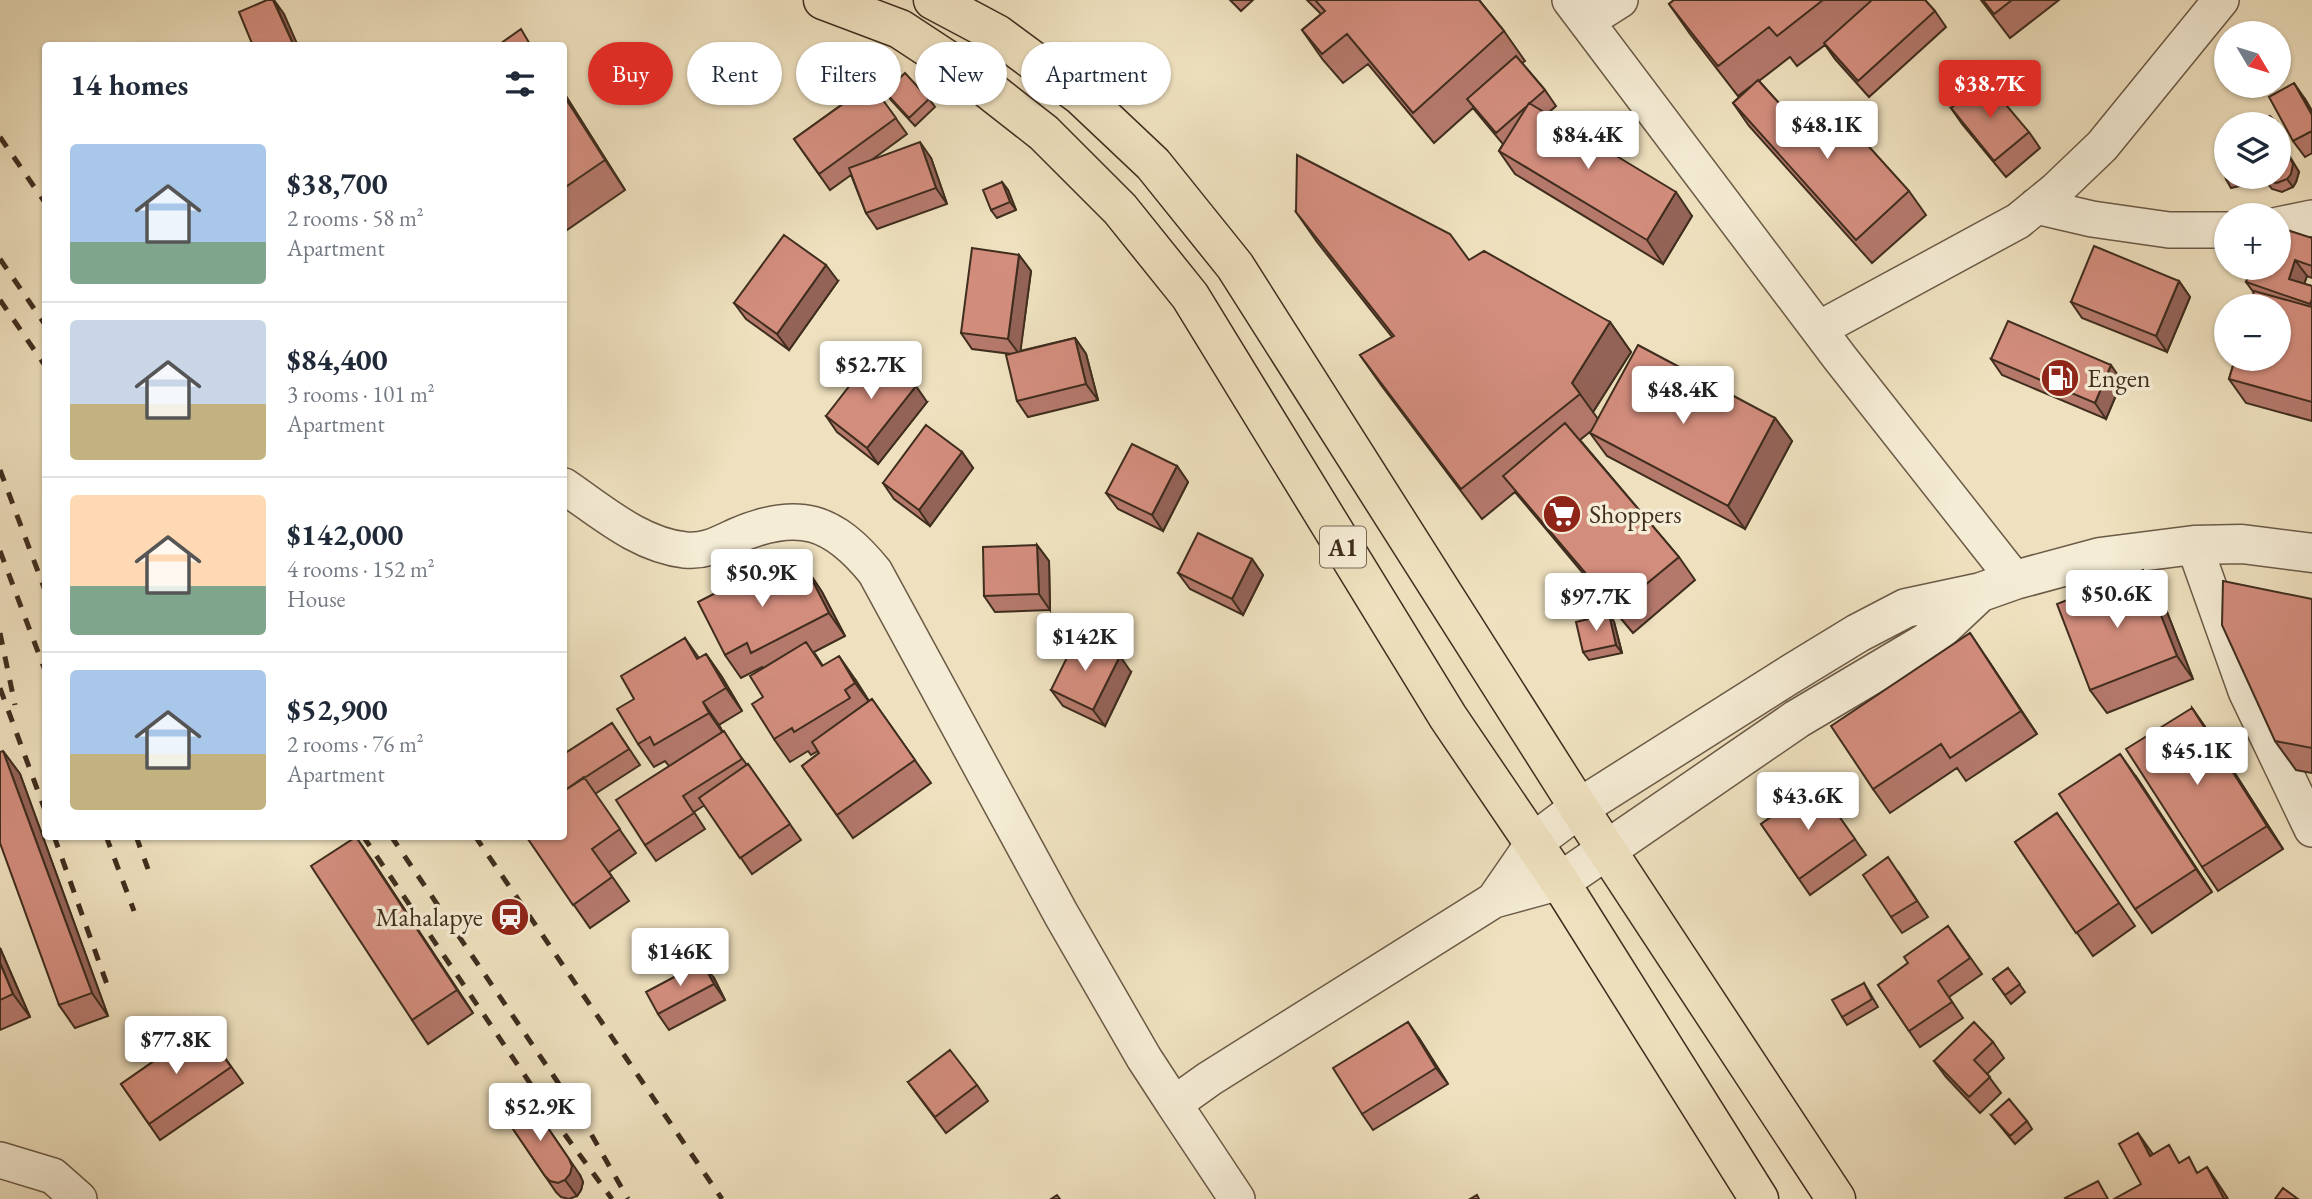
<!DOCTYPE html>
<html lang="en">
<head>
<meta charset="utf-8">
<style>
  body { margin:0; font-family:"EB Garamond",serif; background:#f6f6f7; color:#1f2937; height:100vh; display:flex; flex-direction:column; font-size:26px; white-space:nowrap }
  * { box-sizing:border-box; margin:0 }
  p { font-size:23px; color:#747a83 }
  .icon { flex:none; width:38px; height:38px; fill:none; stroke:currentColor; stroke-width:2; stroke-linecap:round; stroke-linejoin:round }
  .map { position:relative; flex:1; overflow:hidden }
  .details { position:absolute; left:42px; top:42px; width:525px; height:798px; display:flex; flex-direction:column; background:#fff; border-radius:7px; box-shadow:0 2px 5px #0004 }
  .details>* { flex:none }
  .top-card { position:absolute; left:588px; top:42px; width:665px; height:63px; display:flex; gap:14px }
  .needle { width:46px; rotate:128deg }
  .buttons { position:absolute; left:2214px; top:21px; display:grid; gap:14px }
  .buttons a { display:grid; place-items:center; width:77px; height:77px; border-radius:50%; background:#fff; box-shadow:0 2px 5px #0004; font-size:35px }
  .price { position:absolute; translate:-50% -60px; padding:0 16px; border-radius:7px; background:#fff; color:#222; font-size:23px; line-height:46px; filter:drop-shadow(0 2px 4px #0008) }
  .price::after { content:''; position:absolute; left:50%; top:42px; width:21px; height:16px; margin-left:-10px; background:inherit; clip-path:polygon(0 0,100% 0,50% 100%) }
  .price.current { background:#d93025; color:#fff }
  ul { padding:0; list-style:none }
  li { display:flex; align-items:center; gap:21px; height:175px; padding:0 28px }
  li+li { border-top:2px solid #e0e1e3 }
  li span { display:grid; place-items:center; flex:none; width:196px; height:140px; border-radius:7px; color:#555 }
  li>.icon { margin-inline-start:auto }
  span .icon { width:84px; height:84px; fill:#fffc; stroke-width:1 }
  li b { font-size:30px }
  h2 { display:flex; justify-content:space-between; align-items:center; height:84px; padding:0 28px; font-size:30px }
  .chip { padding:0 24px; border-radius:32px; background:#fff; box-shadow:0 2px 5px #0004; font-size:24px; line-height:63px }
  .chip.current { background:#d93025; color:#fff }
  .map>svg:first-child { display:block }
</style>
</head>
<body>
<div class="map">
<svg width="2312" height="1199" viewBox="0 0 2312 1199">
  <rect width="100%" height="100%" fill="#efe1bf"/>
  <filter id="stains"><feTurbulence type="fractalNoise" baseFrequency=".00286" numOctaves="4"/><feColorMatrix values="0 0 0 0 .2 0 0 0 0 .09 0 0 0 0 .02 0 0 0 .5 -.17"/></filter>
  <radialGradient id="worn" r=".72"><stop offset=".6" stop-color="#630" stop-opacity="0"/><stop offset="1" stop-color="#630" stop-opacity=".3"/></radialGradient>
  <g fill="none" stroke-linecap="round" stroke-linejoin="round">
    <g stroke="#6b5a46" stroke-width="38">
      <path id="minor" d="M1570 0 1840 358 2015 580
        M1587 21 1620 0
        M2036 206 2092 219 2169 230H2226
        M2278 225 2312 218
        M1819 329 2018 221 2056 190 2102 146 2221 0
        M564 486C601 511 639 545 685 550 705 552 719 544 736 536 798 509 833 520 875 572L1061 914 1144 1058 1174 1104 1209 1079 1494 900 1560 882
        M2194 545 2246 691 2312 829
        M1494 900 1534 842
        M1174 1104 1237 1199
        M0 1160 53 1176 79 1199"/>
    </g>
    <g stroke="#6b5a46" stroke-width="41">
      <path id="tertiary" d="M1534 842 1579 808 1786 677 1858 633 1906 608 1981 592 2015 580 2100 557 2194 545 2242 544 2312 553
        M1560 882 1797 719 1927 642 1979 593"/>
    </g>
    <g stroke="#3f2d1e" stroke-width="41">
      <path id="trunk" d="M823 0 900 29 970 75 1044 133 1120 209 1190 296 1448 717 1560 882 1759 1199
        M933 0 997 34 1081 96 1153 164 1235 266 1579 808 1836 1199"/>
    </g>
    <use href="#minor" stroke="#f5ecd5" stroke-width="35"/>
    <use href="#tertiary" stroke="#f5ecd5" stroke-width="38"/>
    <use href="#trunk" stroke="#efe1bf" stroke-width="38"/>
    <path stroke="#3f2d1e" stroke-width="5" stroke-dasharray="12 12" stroke-linecap="butt" d="M0 137 46 204
      M0 259 46 326
      M0 300 46 367
      M0 470 46 593
      M0 551 46 673
      M0 633 15 705
      M0 688 46 813
      M54 836 109 990
      M106 836 134 911
      M136 836 148 869
      M363 836 563 1132 612 1199
      M391 836 582 1118 628 1199
      M475 836 722 1199"/>
  </g>
  <path fill="#b5796c" stroke="#3f2d1e" stroke-width="2" d="M1230 0H1253L1241 11Z
    M1307 0H1479L1504 31 1525 61 1522 63 1545 90 1556 106 1547 114 1692 216 1663 264 1515 174 1499 151 1503 144 1473 108 1434 143 1368 64 1343 83 1323 60 1302 30 1321 14Z
    M1674 0H1925L1935 11 1946 27 1869 97 1835 59 1825 45 1797 66 1790 57 1759 81 1807 134 1909 191 1926 215 1872 263 1749 126 1733 103 1751 86 1738 96 1690 34 1669 4Z
    M1981 0H2059L2010 38Z
    M885 66 891 74 881 94 877 92 907 134 873 159 931 158 947 204 877 229 866 213 851 175 830 190 794 139 866 87 858 83 852 75Z
    M885 92 929 99 935 107 915 126 891 100Z
    M564 93 625 190 564 232Z
    M2305 99 2312 111V153L2305 157 2293 141Z
    M1951 108 2029 132 2040 148 2006 177 1962 124Z
    M2278 124 2285 136 2283 146 2280 149 2288 154 2299 172 2296 182 2293 187 2282 192 2272 189 2262 177H2278Z
    M2226 177H2255L2256 182 2231 188 2226 179Z
    M1002 182 1008 190 1016 210 997 218 991 210Z
    M1296 212 1469 260 1610 322 1631 352 1593 412 1598 419 1775 418 1792 441 1745 529 1607 456 1590 433 1591 431 1580 440 1679 557 1695 580 1633 633 1515 492 1482 519 1381 385 1360 355 1392 337 1317 242Z
    M2312 238V278L2307 276 2304 284 2312 286V421L2246 403 2229 379 2254 293 2246 282Z
    M1019 255 1031 271 1020 351 1075 338 1086 354 1098 400 1028 417 1017 401 1011 354 972 349 961 333Z
    M838 281 789 350 746 319 734 303Z
    M2179 281 2190 297 2167 352 2082 318 2071 302Z
    M1991 359 2122 381 2106 419 2002 375Z
    M927 402 878 464 837 432 826 416Z
    M962 452 973 468 930 526 894 499 883 483Z
    M1177 466 1188 482 1163 531 1118 509 1106 493Z
    M1037 545 1049 561 1050 610 995 612 984 596Z
    M1252 559 1263 575 1243 615 1190 589 1178 573Z
    M770 565 781 581 806 568 822 592 845 636 814 652 823 666 855 679 869 701 872 699 931 783 853 838 802 766 819 753 818 751 811 755 808 751 790 762 774 739 763 669 762 667 741 678 725 655Z
    M2160 594 2193 679 2107 713 2090 690Z
    M2312 599V773L2296 770 2275 741Z
    M1609 614 1614 622 1622 653 1589 660 1583 652Z
    M685 638 699 658 706 654 722 677 742 711 719 725 722 731 747 765 748 764 801 840 752 874 705 805 694 812 705 829 656 861 645 845 669 766 665 761 654 767 638 744 634 699Z
    M1986 657 2037 734 1966 781 1957 768 1890 813 1873 789Z
    M1131 672 1105 726 1063 706 1051 690Z
    M2192 708 2208 731 2283 849 2218 891 2202 867Z
    M612 723 640 765 595 794 636 853 609 872 629 901 590 928 526 836H564V754Z
    M3 751 20 774 108 1016 75 1028 59 1005Z
    M2137 778 2212 892 2152 933 2135 909Z
    M1817 785 1866 855 1810 895 1761 824Z
    M2057 813 2135 926 2093 956 2015 842Z
    M372 860 473 1013 428 1044 412 1020Z
    M1899 873 1928 917 1902 933 1891 917Z
    M1948 926 1982 974 1949 997 1963 1018 1920 1047 1878 985 1908 963Z
    M0 948 30 1017 0 1030Z
    M2008 968 2025 992 2011 1004 1993 979Z
    M714 978 725 1000 669 1030 658 1014Z
    M1864 983 1878 1007 1847 1025 1842 1017Z
    M203 1027 243 1083 160 1140 121 1084Z
    M1419 1038 1448 1084 1373 1130 1362 1114Z
    M1993 1042 2004 1058 1987 1074 2001 1093 1980 1113 1946 1077 1934 1061Z
    M908 1082 977 1085 988 1101 946 1133Z
    M1991 1115 2027 1121 2032 1129 2015 1144Z
    M511 1126 580 1175 583 1182 581 1190 577 1196 569 1199 561 1197 556 1192Z"/>
  <path fill="#946358" stroke="#3f2d1e" stroke-width="2" d="M274 0 284 14 298 46H294Z
    M885 66 891 74 881 94 875 86Z
    M2294 83 2305 99 2312 111V115Z
    M564 93 625 190 605 160 564 96Z
    M2278 123 2285 136 2283 146 2278 139Z
    M920 142 931 158 947 204 936 188Z
    M2288 154 2299 172 2296 182 2293 187 2287 179Z
    M1002 182 1008 190 1016 210 1010 202Z
    M1676 192 1692 216 1663 264 1647 240Z
    M1019 255 1031 271 1020 355 1008 339Z
    M2295 260 2307 276 2300 295 2289 279Z
    M826 265 838 281 789 350 777 334Z
    M2179 281 2190 297 2167 352 2156 336Z
    M1610 322 1631 352 1593 412 1572 383Z
    M1075 338 1086 354 1098 400 1086 384Z
    M2111 365 2122 381 2106 419 2095 403Z
    M916 386 927 402 878 464 867 448Z
    M1775 418 1792 441 1745 529 1728 506Z
    M962 452 973 468 930 526 919 510Z
    M1177 466 1188 482 1163 531 1152 515Z
    M1037 545 1049 561 1050 610 1039 594Z
    M1252 559 1263 575 1243 615 1232 599Z
    M770 565 786 589 778 582Z
    M806 568 822 592 845 636 829 613Z
    M2143 570 2160 594 2193 679 2177 656Z
    M1609 614 1614 622 1622 653 1616 645Z
    M1970 633 1986 657 2037 734 2021 711Z
    M706 654 722 677 742 711 726 688Z
    M839 656 855 679 872 706 855 683Z
    M1120 656 1131 672 1105 726 1093 710Z
    M703 702 719 725 725 736 709 713Z
    M2192 708 2208 731 2283 849 2267 826Z
    M3 751 20 774 108 1016 92 993Z
    M2120 754 2137 778 2212 892 2196 869Z
    M356 837 372 860 473 1013 457 990Z
    M0 948 30 1017 13 994 0 963Z
    M702 962 714 978 725 1000 714 984Z
    M1408 1022 1419 1038 1448 1084 1436 1068Z
    M535 1109 580 1175 583 1182 581 1190 577 1196 565 1180Z
    M2138 1133 2155 1157 2150 1156Z
    M2207 1167 2223 1191 2228 1199H2224Z"/>
  <path fill="#d38d7d" stroke="#3f2d1e" stroke-width="2" d="M267 0H273L294 46H253L239 12Z
    M1315 0H1479L1504 31 1413 113 1347 34 1322 54 1302 30 1325 11Z
    M1674 0H1823L1777 36 1769 27 1718 66 1669 4Z
    M1872 0H1925L1935 11 1858 81 1824 43Z
    M1983 0H2012L1994 14Z
    M521 29 531 46H497Z
    M863 54 885 66 875 86 852 75Z
    M1516 56 1545 90 1530 103H1529L1527 106 1496 133 1467 99Z
    M905 73 929 99 909 118 885 92Z
    M1758 80 1807 134 1835 109 1909 191 1856 240 1733 103Z
    M1985 80 2029 132 1994 161 1951 108Z
    M2294 83 2312 115V131L2293 141 2269 97Z
    M871 84 896 118 819 174 794 139Z
    M564 96 605 160 564 188Z
    M1529 103 1676 192 1647 240 1499 151Z
    M2270 116 2278 124H2251L2256 118Z
    M920 142 936 188 866 213 849 168Z
    M2278 149 2288 154 2293 164 2291 174 2287 179 2277 183 2266 181 2262 177H2278Z
    M1297 155 1450 234 1469 260 1484 251 1610 322 1572 383 1580 394 1461 489 1360 355 1394 336 1296 212Z
    M2226 157V177H2237L2226 179 2220 158Z
    M1002 182 1010 202 991 210 983 190Z
    M2278 227 2312 238V266L2295 260 2289 279 2312 286V299L2310 304 2246 282 2251 268H2278Z
    M784 235 826 265 777 334 734 303Z
    M2094 246 2179 281 2156 336 2071 302Z
    M972 248 1019 255 1008 339 961 333Z
    M2254 291 2312 307V402L2229 379 2235 359H2278V306H2250Z
    M2008 321 2111 365 2095 403 1991 359Z
    M1075 338 1086 384 1017 401 1006 355Z
    M1638 345 1775 418 1728 506 1590 433Z
    M875 353 916 386 867 448 826 416Z
    M1565 423 1679 557 1616 609 1503 476Z
    M926 425 962 452 919 510 883 483Z
    M1132 444 1177 466 1152 515 1106 493Z
    M1198 533 1252 559 1232 599 1178 573Z
    M1037 545 1039 594 984 596 983 547Z
    M770 565 778 582 806 568 829 613 751 653 747 643 725 655 698 602Z
    M2143 570 2177 656 2090 690 2057 604Z
    M2223 581 2312 599V748L2275 741 2222 625Z
    M1609 614 1616 645 1583 652 1576 622Z
    M1970 633 2021 711 1950 758 1941 744 1873 789 1831 726Z
    M1078 635 1120 656 1093 710 1051 690Z
    M685 638 697 659 706 654 726 688 703 702 709 713 654 745 650 737 638 744 617 709 634 699 621 676Z
    M806 642 822 666 839 656 855 683 845 690 850 698 794 732 792 728 774 739 752 704 763 697 750 676Z
    M872 699 915 760 837 815 802 766 819 753 812 742Z
    M2192 708 2267 826 2202 867 2126 749Z
    M612 723 629 749 564 791V754Z
    M724 731 742 759 683 796 694 813 645 845 616 800Z
    M3 751 92 993 59 1005 0 843V752Z
    M2120 754 2196 869 2135 909 2059 794Z
    M748 764 790 824 740 858 699 798Z
    M584 777 620 829 592 849 612 877 573 905 526 836H564V791Z
    M1817 785 1855 839 1799 879 1761 824Z
    M2057 813 2119 903 2076 933 2015 842Z
    M356 837 457 990 412 1020 311 866Z
    M1888 857 1917 901 1891 917 1863 875Z
    M1948 926 1970 958 1938 981 1952 1002 1909 1031 1878 985 1908 963 1904 957Z
    M702 962 714 984 658 1014 646 992Z
    M0 963 13 994 0 1000Z
    M2008 968 2020 984 2005 995 1993 979Z
    M1864 983 1872 999 1842 1017 1832 1000Z
    M1408 1022 1436 1068 1362 1114 1333 1068Z
    M1974 1022 1993 1042 1974 1060 1990 1077 1969 1097 1934 1061Z
    M203 1027 231 1067 149 1124 121 1084Z
    M950 1050 977 1085 935 1117 908 1082Z
    M2009 1099 2027 1121 2010 1136 1991 1115Z
    M521 1103 529 1105 535 1109 569 1159 572 1166 570 1174 565 1180 558 1183 550 1181 545 1176 511 1126 508 1119 509 1111 514 1105Z
    M2138 1133 2150 1156 2169 1145 2179 1163 2189 1157 2197 1173 2207 1167 2224 1199H2114L2141 1184 2119 1144Z
    M2098 1181 2108 1199H2066L2065 1198Z
    M2283 1188 2298 1199H2275Z
    M1057 1195 1060 1199H1051Z
    M1477 1195 1479 1199H1470Z"/>
  <defs>
    <g id="fuel-disc" transform="scale(2.0125)"><circle r="9.5" fill="#8f2418" stroke="#f5ecd5"/><path d="M-5.5-6h7V0h2V4h1.3V-2.5L3-4.5l.8-.8L6-3V5H2.5V1h-1V6h-7ZM-4.2-4.7v3.2H.2V-4.7Z" fill="#fff"/></g>
    <g id="supermarket-disc" transform="scale(2.0125)"><circle r="9.5" fill="#8f2418" stroke="#f5ecd5"/><path d="M-6-5.5h2.5l.6 2H6L4.5 2H-2.5L-4.4-4H-6ZM-1.5 3.2a1.3 1.3 0 1 0 .1 0ZM3 3.2a1.3 1.3 0 1 0 .1 0Z" fill="#fff"/></g>
    <g id="station-disc" transform="scale(2.0125)"><circle r="9.5" fill="#8f2418" stroke="#f5ecd5"/><path d="M-3-6H3Q5-6 5-4V2Q5 4 3 4L4.5 6H3L1.5 4h-3L-3 6H-4.5L-3 4Q-5 4-5 2V-4Q-5-6-3-6ZM-3.5-4v3h7v-3ZM-3.5 1v1.5H-2V1ZM2 1v1.5H3.5V1Z" fill="#fff"/></g>
  </defs>
  <g fill-rule="evenodd">
    <use href="#fuel-disc" x="2060" y="378"/>
    <use href="#supermarket-disc" x="1562" y="514"/>
    <use href="#station-disc" x="510" y="917"/>
  </g>
  <g text-anchor="middle" dominant-baseline="central" stroke-width="7" stroke-linejoin="round" paint-order="stroke">
    <rect fill="#f5ecd5" stroke="#766655" stroke-width="2" x="1320" y="526.5" width="46" height="41" rx="5"/>
    <g font-size="24" font-weight="bold" fill="#3f2d1e">
      <text x="1343" y="547">A1</text>
    </g>
    <g font-size="26" fill="#3f2d1e" stroke="#f5ecd5" text-anchor="start">
      <text x="2087" y="378">Engen</text>
      <text x="1589" y="514">Shoppers</text>
      <text x="483" y="917" text-anchor="end">Mahalapye</text>
    </g>
  </g>
  <rect width="100%" height="100%" filter="url(#stains)"/>
  <rect width="100%" height="100%" fill="url(#worn)"/>
</svg>
<div class="buttons">
<a><svg class="needle" viewBox="-14 -14 28 28"><path d="M0-13l5 13h-10z" fill="#e53935"/><path d="M0 13l5-13h-10z" fill="#747a83"/></svg></a>
<a><svg class="icon" aria-label="layers" viewBox="0 0 24 24"><path d="M12 4l9 5-9 5-9-5zM3 14l9 5 9-5"/></svg></a>
<a>+</a>
<a>−</a>
</div>
<b class="price current" style="left:1990px;top:120px">$38.7K</b>
<b class="price" style="left:1827px;top:161px">$48.1K</b>
<b class="price" style="left:1588px;top:171px">$84.4K</b>
<b class="price" style="left:871px;top:401px">$52.7K</b>
<b class="price" style="left:1683px;top:426px">$48.4K</b>
<b class="price" style="left:762px;top:609px">$50.9K</b>
<b class="price" style="left:2117px;top:630px">$50.6K</b>
<b class="price" style="left:1596px;top:633px">$97.7K</b>
<b class="price" style="left:1085px;top:673px">$142K</b>
<b class="price" style="left:2197px;top:787px">$45.1K</b>
<b class="price" style="left:1808px;top:832px">$43.6K</b>
<b class="price" style="left:680px;top:988px">$146K</b>
<b class="price" style="left:176px;top:1076px">$77.8K</b>
<b class="price" style="left:540px;top:1143px">$52.9K</b>
<div class="top-card">
<a class="chip current">Buy</a>
<a class="chip">Rent</a>
<a class="chip">Filters</a>
<a class="chip">New</a>
<a class="chip">Apartment</a>
</div>
<section class="details">
<h2>14 homes<svg class="icon" aria-label="filters" viewBox="0 0 24 24"><path d="M4 7h16M4 17h16"/><circle cx="9" cy="7" r="2"/><circle cx="15" cy="17" r="2"/></svg></h2>
<ul>
<li><span style="background:linear-gradient(#a9c7e8 70%,#7fa58c 0)"><svg class="icon" aria-label="home" viewBox="0 0 24 24"><path d="M3 11l9-7 9 7M6 9v11h12V9"/></svg></span><div><b>$38,700</b><p>2 rooms · 58 m²</p><p>Apartment</p></div></li>
<li><span style="background:linear-gradient(#c9d6e8 60%,#c2b280 0)"><svg class="icon" aria-label="home" viewBox="0 0 24 24"><path d="M3 11l9-7 9 7M6 9v11h12V9"/></svg></span><div><b>$84,400</b><p>3 rooms · 101 m²</p><p>Apartment</p></div></li>
<li><span style="background:linear-gradient(#ffd9b3 65%,#7fa58c 0)"><svg class="icon" aria-label="home" viewBox="0 0 24 24"><path d="M3 11l9-7 9 7M6 9v11h12V9"/></svg></span><div><b>$142,000</b><p>4 rooms · 152 m²</p><p>House</p></div></li>
<li><span style="background:linear-gradient(#a9c7e8 60%,#c2b280 0)"><svg class="icon" aria-label="home" viewBox="0 0 24 24"><path d="M3 11l9-7 9 7M6 9v11h12V9"/></svg></span><div><b>$52,900</b><p>2 rooms · 76 m²</p><p>Apartment</p></div></li>
</ul>
</section>
</div>
</body>
</html>
